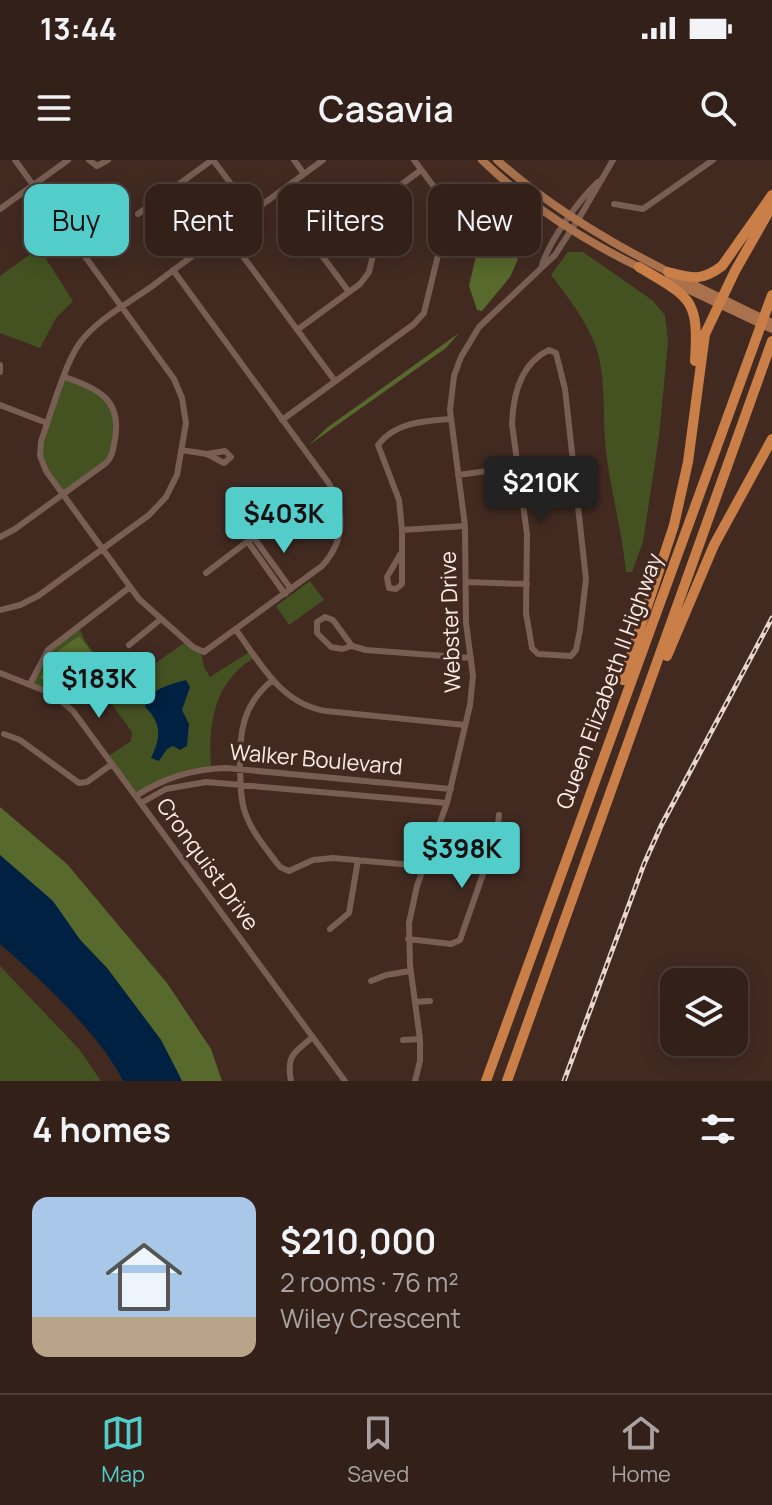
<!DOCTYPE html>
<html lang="en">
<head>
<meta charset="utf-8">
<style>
  body { margin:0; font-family:Manrope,sans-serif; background:#3a2822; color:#f1f3f6; height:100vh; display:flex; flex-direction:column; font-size:30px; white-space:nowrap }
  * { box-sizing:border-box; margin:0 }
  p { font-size:26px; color:#a8a3a2 }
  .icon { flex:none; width:44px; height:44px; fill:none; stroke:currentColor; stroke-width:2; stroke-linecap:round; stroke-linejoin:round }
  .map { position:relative; height:921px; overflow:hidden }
  .sheet { display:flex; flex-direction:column; background:#322019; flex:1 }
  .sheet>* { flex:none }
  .hud { position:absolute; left:24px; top:24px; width:724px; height:72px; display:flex; gap:16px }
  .fabs { position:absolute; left:660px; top:808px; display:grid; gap:16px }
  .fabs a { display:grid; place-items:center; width:88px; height:88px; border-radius:16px; background:#322019; box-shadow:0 4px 20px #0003,0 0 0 2px #4d3e38; font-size:40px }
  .price { position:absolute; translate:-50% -68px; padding:0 18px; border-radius:8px; background:#53cdca; color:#111; font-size:26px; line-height:52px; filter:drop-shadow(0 2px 4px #0008) }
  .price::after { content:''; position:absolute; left:50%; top:48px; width:24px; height:18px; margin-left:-12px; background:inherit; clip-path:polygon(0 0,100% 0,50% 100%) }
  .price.current { background:#222; color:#fff }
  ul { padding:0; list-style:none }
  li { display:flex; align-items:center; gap:24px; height:200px; padding:0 32px }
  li+li { border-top:2px solid #4d3e38 }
  li span { display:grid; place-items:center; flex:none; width:224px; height:160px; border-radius:16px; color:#555 }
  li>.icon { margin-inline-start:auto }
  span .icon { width:96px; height:96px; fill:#fffc; stroke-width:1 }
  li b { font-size:34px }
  h2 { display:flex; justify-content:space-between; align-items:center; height:96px; padding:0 32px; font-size:34px }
  .tag { padding:0 28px; border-radius:16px; background:#322019; box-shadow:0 4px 20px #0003,0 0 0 2px #4d3e38; font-size:28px; line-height:72px }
  .tag.current { background:#53cdca; color:#111 }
  .status { display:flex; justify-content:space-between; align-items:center; height:56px; padding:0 40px; background:#322019; direction:ltr }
  .status svg { height:22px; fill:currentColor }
  header { display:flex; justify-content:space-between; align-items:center; height:104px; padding:0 32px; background:#322019; font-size:36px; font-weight:600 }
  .tabs { display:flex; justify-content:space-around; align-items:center; height:112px; border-top:2px solid #4d3e38; background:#322019; font-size:22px; color:#a8a3a2 }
  .tabs a { display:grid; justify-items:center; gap:4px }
  .tabs .current { color:#53cdca }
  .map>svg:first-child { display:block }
</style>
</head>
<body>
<div class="status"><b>13:44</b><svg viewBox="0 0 49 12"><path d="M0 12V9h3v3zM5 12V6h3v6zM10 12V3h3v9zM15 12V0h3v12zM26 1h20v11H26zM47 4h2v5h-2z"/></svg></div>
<header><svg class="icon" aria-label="menu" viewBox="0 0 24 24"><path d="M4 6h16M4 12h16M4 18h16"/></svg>Casavia<svg class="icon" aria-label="search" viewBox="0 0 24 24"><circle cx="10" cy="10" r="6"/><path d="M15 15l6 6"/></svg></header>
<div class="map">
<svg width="772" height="921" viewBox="0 0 772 921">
  <rect width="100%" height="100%" fill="#422a21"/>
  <path fill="#445222" d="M39 88 73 141 56 158 40 188 0 173V116Z
    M568 92H583L652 140 665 155 668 182 659 276 643 382 632 412H626C622 371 611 332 606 291 602 257 607 220 596 187 586 160 568 137 551 115Z
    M65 217 99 231 118 260 109 300 63 334 46 311 40 290Z
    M310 421 324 440 289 465 276 446Z
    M78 465 85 481 110 515 125 517 137 516 187 481 201 492 204 507 210 517 251 491 255 497C214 522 208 563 211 607L203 608 136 636 107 597 131 581 132 572 93 518 68 545 30 524 48 490Z
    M0 806 79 889 101 921H0Z"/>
  <path fill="#57692c" d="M498 74 518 99 510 117 482 151 477 150 469 126 478 87 486 86Z
    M459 173 446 188 309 285 328 267Z
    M79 476 96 498 97 515 73 540 40 518 58 491Z
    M0 647 67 704 167 823 211 889 222 921H182L161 880 107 808 0 695Z"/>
  <path fill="#002141" d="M186 520 190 527 182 550 189 564 187 586 180 590 173 586 167 589 159 601 151 598C161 578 162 563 145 547 150 528 169 525 186 520Z
    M0 695 53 741 81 781 107 808 161 880 182 921H123C101 875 39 818 0 784Z"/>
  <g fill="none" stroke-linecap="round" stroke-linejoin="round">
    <path stroke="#785e53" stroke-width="6" d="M89 0 97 6 108 0
      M213 0 252 52
      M294 0 304 14
      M614 44 643 49 713 0
      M0 49 68 0
      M138 54 212 0
      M225 72 335 221
      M542 105C550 80 578 41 598 22
      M173 110 328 322C346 351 345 381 322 406L204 492 193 487 139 439 46 311 40 296 41 281C51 254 64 206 79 184 96 160 127 144 151 127 208 84 266 42 323 0
      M349 132 320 93V85L421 10
      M297 170 360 124 369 112 380 65 370 47
      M549 190 556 193 565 229 586 419 580 470 576 490 571 496 538 494 532 488 526 453 527 374 512 264C513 235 521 203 549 190Z
      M0 205V212
      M0 245 47 263
      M282 260 414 164 424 153 448 54 443 39 414 0
      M181 290 207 294 224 303 231 297 225 291 207 294
      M458 315 518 307
      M402 370 465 366
      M0 377 15 369 106 303C113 296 113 289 115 279 122 239 98 229 65 217
      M254 378 291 429
      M248 382 285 434
      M401 393 387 417 389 428 396 429 402 424V370L399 340 378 285C395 262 425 261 451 259
      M206 413 273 362
      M466 422 527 424
      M0 450 20 445 38 436 149 355 166 337 177 315 186 263 182 238 174 219 15 0
      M236 470C261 504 281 544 326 551L465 565
      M129 485 161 459
      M352 486 333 460 325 457 317 462V473L331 487 342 489 352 486 366 490 471 498
      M0 513 53 534 73 551 345 921
      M273 520C242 544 239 574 240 611 241 625 240 641 246 655 253 674 268 691 280 707L289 711 313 700 333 698 424 706
      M30 524 48 490 130 427
      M4 574 20 580 79 623 87 622 112 604
      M136 636C163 618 193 609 226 608L451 629
      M141 643 166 629 206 622 447 643
      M330 769 349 753 358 700
      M408 779 451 784 460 780 497 674 499 655
      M371 821 386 815 410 811
      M415 842 430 841
      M403 880 420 879
      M291 921C286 896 294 892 313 877
      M415 921 420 901V879L410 805 409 763 417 726 447 643 470 545 473 516 466 463 465 366 450 250 454 216 461 197 479 167 555 95 581 55 613 0"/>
    <path stroke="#a9724d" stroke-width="8" d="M482 0C528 45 586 82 645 110
      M497 0C577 72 676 116 772 163
      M668 120 772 169"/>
    <path stroke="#ca7f49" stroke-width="10" d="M639 107C691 138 699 138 695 201
      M668 112C691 118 701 122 722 106L772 35
      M667 496 714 385 772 279
      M623 520 674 365 688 302 705 174 735 111 772 46
      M486 921 772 135
      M507 921 772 181"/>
    <g stroke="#e8d6d0" stroke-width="5">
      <path id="rail" d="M564 921 644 704 661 666 772 458"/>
    </g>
    <use href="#rail" stroke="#422a21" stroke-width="2" stroke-dasharray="6" stroke-linecap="butt"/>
  </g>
  <g text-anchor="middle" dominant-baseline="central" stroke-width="6" stroke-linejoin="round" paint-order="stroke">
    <g font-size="22" fill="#fdece6" stroke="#422a21">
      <text transform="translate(450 462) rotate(-92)">Webster Drive</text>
      <text transform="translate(609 521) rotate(-70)">Queen Elizabeth II Highway</text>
      <text transform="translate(316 599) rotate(5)">Walker Boulevard</text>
      <text transform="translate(208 704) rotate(54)">Cronquist Drive</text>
    </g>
  </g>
</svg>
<div class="fabs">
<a><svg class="icon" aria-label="layers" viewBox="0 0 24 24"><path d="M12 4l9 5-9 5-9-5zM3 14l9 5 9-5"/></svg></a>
</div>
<b class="price current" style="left:541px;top:364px">$210K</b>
<b class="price" style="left:284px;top:395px">$403K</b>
<b class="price" style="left:99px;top:560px">$183K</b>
<b class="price" style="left:462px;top:730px">$398K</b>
<div class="hud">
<a class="tag current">Buy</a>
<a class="tag">Rent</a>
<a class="tag">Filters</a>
<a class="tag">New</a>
</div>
</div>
<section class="sheet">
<h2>4 homes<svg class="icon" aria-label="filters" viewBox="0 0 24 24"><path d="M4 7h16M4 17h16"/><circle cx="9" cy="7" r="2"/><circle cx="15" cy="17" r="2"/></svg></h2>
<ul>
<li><span style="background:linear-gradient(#a9c7e8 75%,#b9a48a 0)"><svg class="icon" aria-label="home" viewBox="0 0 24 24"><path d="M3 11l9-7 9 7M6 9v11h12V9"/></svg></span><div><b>$210,000</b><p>2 rooms · 76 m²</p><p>Wiley Crescent</p></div></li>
</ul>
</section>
<nav class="tabs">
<a class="current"><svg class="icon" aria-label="map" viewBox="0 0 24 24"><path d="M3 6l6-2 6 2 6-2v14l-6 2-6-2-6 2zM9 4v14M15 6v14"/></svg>Map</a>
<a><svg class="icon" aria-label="saved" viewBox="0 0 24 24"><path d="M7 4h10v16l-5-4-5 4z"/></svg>Saved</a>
<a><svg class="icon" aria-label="home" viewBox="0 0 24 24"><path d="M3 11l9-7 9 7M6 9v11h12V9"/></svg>Home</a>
</nav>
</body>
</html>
